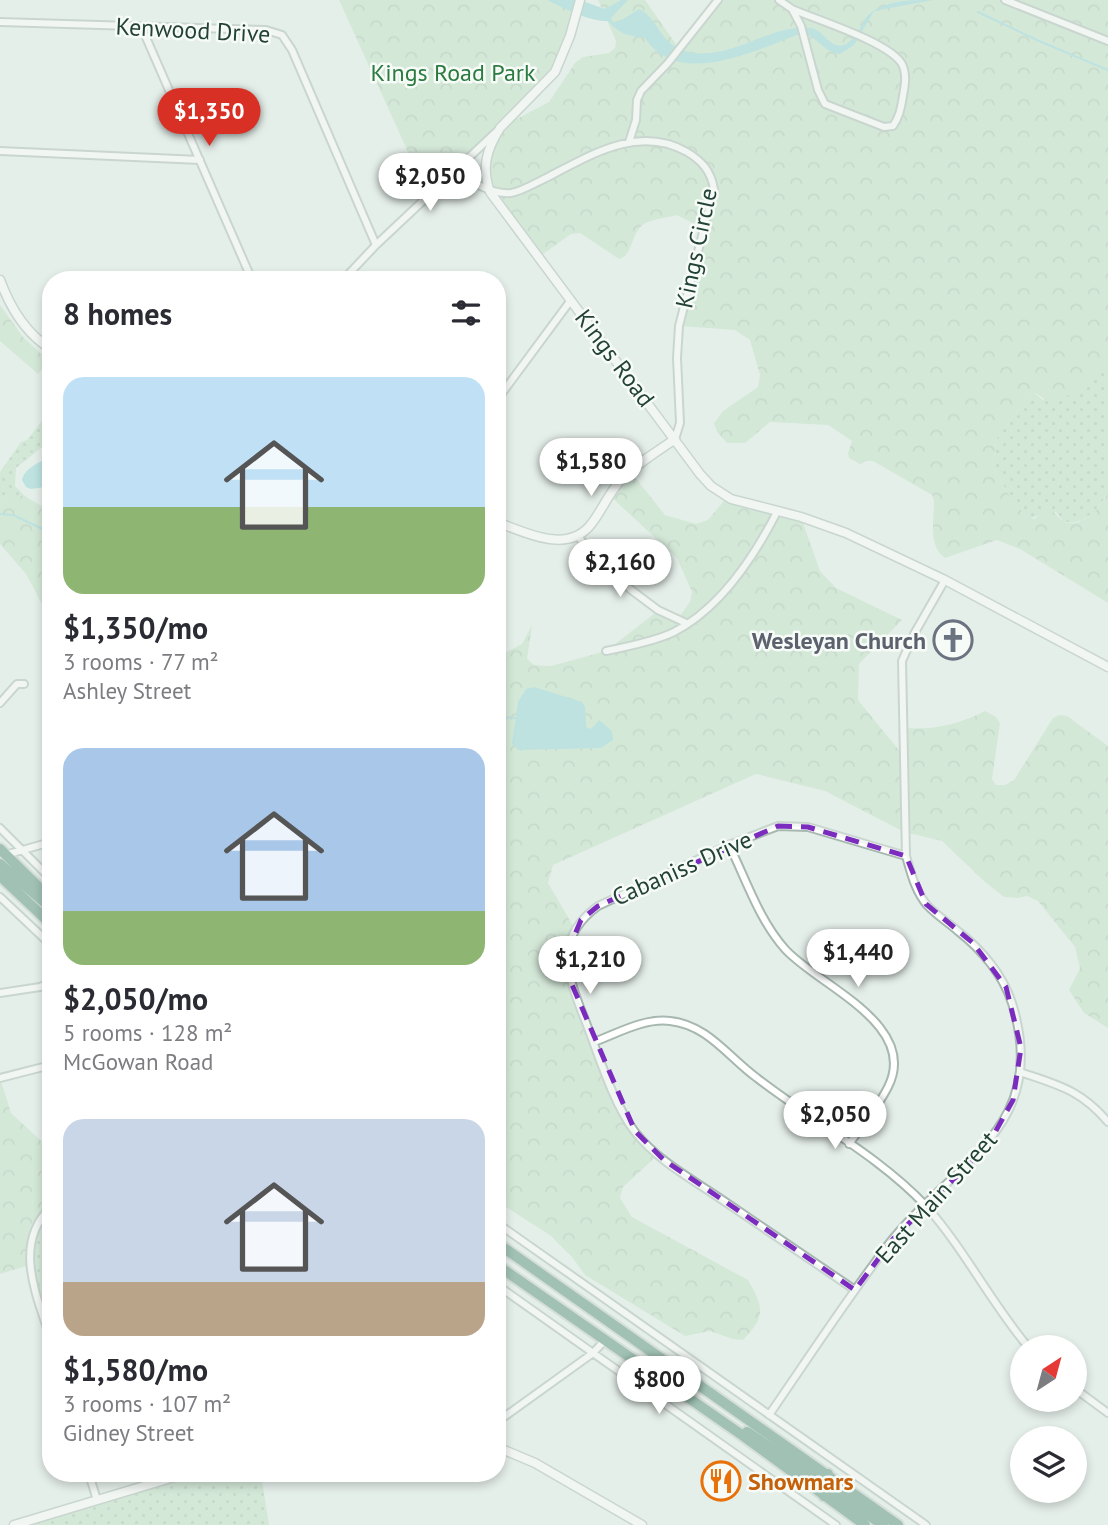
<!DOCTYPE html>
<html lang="en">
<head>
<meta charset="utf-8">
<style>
  body { margin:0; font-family:"PT Sans",sans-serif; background:#f2f2f3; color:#2b2b33; height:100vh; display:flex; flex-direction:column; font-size:26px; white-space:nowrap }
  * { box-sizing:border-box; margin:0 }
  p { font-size:23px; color:#7c7c81 }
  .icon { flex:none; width:38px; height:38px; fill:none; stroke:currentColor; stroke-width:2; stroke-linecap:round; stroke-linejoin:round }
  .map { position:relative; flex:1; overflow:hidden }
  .panel { position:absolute; left:42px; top:271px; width:464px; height:1211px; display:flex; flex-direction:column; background:#fff; border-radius:28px; box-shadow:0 4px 10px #0003 }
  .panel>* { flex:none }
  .needle { width:46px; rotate:36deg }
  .tools { position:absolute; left:1010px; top:1335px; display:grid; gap:14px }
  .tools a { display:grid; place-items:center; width:77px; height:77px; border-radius:50%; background:#fff; box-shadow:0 4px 10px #0003; font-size:35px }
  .price { position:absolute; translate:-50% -60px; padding:0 16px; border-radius:24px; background:#fff; color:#222; font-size:23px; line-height:46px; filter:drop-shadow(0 2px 4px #0008) }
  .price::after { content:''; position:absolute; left:50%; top:42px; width:21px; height:16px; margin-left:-10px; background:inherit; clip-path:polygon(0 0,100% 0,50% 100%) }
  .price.active { background:#d93025; color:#fff }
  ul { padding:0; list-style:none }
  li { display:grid; align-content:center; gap:14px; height:371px; padding:0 21px }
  li span { display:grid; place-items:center; height:217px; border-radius:21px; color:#555 }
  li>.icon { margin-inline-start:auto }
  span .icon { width:126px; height:126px; fill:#fffc; stroke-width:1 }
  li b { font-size:30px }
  h2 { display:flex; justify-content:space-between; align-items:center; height:84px; padding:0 21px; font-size:30px }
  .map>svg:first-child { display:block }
</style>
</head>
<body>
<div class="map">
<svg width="1108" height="1525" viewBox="0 0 1108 1525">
  <defs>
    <pattern id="grass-dots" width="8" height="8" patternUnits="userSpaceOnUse" patternTransform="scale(1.75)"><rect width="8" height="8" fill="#bee0c3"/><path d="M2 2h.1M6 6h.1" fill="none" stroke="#a3c1a8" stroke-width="1.8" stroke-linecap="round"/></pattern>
    <pattern id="forest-crowns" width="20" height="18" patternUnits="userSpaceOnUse" patternTransform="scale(1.75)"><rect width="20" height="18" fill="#bee0c3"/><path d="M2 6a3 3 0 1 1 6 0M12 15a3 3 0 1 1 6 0" fill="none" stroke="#a3c1a8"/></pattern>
  </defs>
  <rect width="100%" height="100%" fill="#e5efea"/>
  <path fill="url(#grass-dots)" d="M1108 366V494L1094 512 1083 520 1072 523 1063 521 1056 512 1030 518 1016 507 993 467 996 440 1029 395 1034 393 1043 400Z
    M45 417 51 419V440L16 468 15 486 25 496H12L0 502V472L21 442 27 440Z
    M51 1207V1340L30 1265 32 1234Z
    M184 1474H261L269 1525H14Z"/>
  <path fill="url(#forest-crowns)" d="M339 0H580L561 61 503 126 549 102 575 63 583 57 609 53 615 48 616 41 598 0H645L680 50 718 0H1108V366L1069 395 1051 403 1035 393 1029 395 996 440 993 467 1016 507 1034 519 1049 510C1056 512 1056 516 1062 520 1079 533 1100 506 1108 494V603L1020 549 997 540 945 558C928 546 934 520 934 501L932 495 873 461H866L860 464 849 458 848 453 852 441 828 425 770 422 745 443H727L717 432 714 423 723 411 758 387 760 375 750 340 735 330 679 326 704 229 677 215C667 218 652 219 644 224 630 233 634 255 619 259L580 233 571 234 539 257 490 192 486 177 494 138 428 196Z
    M0 305 23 337 51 363V368L41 370 38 374 0 341Z
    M630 471 665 515 696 524 708 520 727 497 801 517 820 571 836 588 902 620 859 664 858 700 902 754 903 728C933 730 958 725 985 711L996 717 1000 723 992 779 996 785H1005L1014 780 1053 718 1059 715 1067 716 1108 746V1028L1084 1013 1069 990 1080 968 1075 947 1038 901 1027 896 1018 898 1004 897 984 881 942 841 904 832 825 791 756 774 553 865 548 883 575 929 570 940V980L625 1118 658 1155 623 1187 620 1198 632 1217 748 1280C764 1308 766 1316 743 1340L733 1339 710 1331 685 1336 585 1275 572 1257 551 1236 497 1201V1142C511 1124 505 1107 497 1088V657L522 644 532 625 527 659 534 665 551 666 606 651 659 610 677 620 690 602 692 592 677 558 609 495Z
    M12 496H25L51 512V621L26 574 0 544V502Z
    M0 1078 11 1113 51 1150V1207L32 1234 30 1265 0 1274Z"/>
  <path fill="#8cd3d5" d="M547 0H580L605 9 621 0H628L611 18 613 22 620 21 639 9C659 19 658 42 685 51 725 63 764 29 799 28 804 28 811 27 815 29 825 34 833 51 846 44 855 39 860 28 865 19 879 0 909 0 933 0L874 11 854 45 840 54C825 53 818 38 804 33 795 35 787 39 779 42 738 58 674 83 645 38 629 36 619 34 608 21 590 22 563 8 547 0Z
    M51 457V494L45 487 31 489 26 487 22 480C25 468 39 462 51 457Z
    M534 687 582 702 585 707 586 727 591 729 599 720 612 731 613 740 601 748 518 750 512 743 518 702 526 689Z"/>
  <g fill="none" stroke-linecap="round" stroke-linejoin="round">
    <path stroke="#8cd3d5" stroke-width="2" d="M978 12 1039 41 1108 70
      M0 514 13 515 51 533
      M497 717 516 718"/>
    <g stroke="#a7b8b0" stroke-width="10">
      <path id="minor" d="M779 0 792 9 801 26 818 90 825 104 884 127 893 126C900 116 901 107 903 96 905 85 907 74 902 64 889 42 817 20 792 9
        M1005 0 1108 41
        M0 22 266 30 282 35 292 50 376 245
        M141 26 252 280
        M629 142 636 120 637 100 641 91 668 63 718 0
        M0 151 200 160
        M451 175C474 179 488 195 511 193 523 191 535 183 546 178 589 156 638 124 687 152 702 161 711 171 714 189L679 326 677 358 680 423 675 439
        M343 280 376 245 495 133
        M497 400 571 300
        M578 537 630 589 658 610 686 623
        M606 651C626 647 656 641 674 632 721 608 754 557 777 512
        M0 703 17 684H24
        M0 828 51 879
        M729 845C746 879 759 920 785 949 817 985 920 1024 888 1087 878 1107 862 1126 849 1144
        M5 855 51 842
        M0 897 51 945
        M0 993 40 987 51 982
        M594 1042C618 1033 644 1018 670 1021 708 1025 728 1057 757 1078 812 1121 878 1155 926 1206 965 1250 991 1303 1029 1348
        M1020 1072C1058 1085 1081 1090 1108 1122
        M0 1078 51 1065
        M51 1207C12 1244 37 1296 51 1340
        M497 1223 926 1525
        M497 1285 836 1525
        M855 1290C810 1259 764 1228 718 1197 690 1178 657 1160 635 1132 611 1101 596 1046 581 1010 565 968 557 936 598 906L729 845 778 826 808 827 906 856
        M1074 1388 1108 1413
        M769 1415C809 1357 848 1297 891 1241 955 1161 1051 1128 1012 1003 1003 975 982 950 959 932 949 923 936 915 927 905 915 891 911 873 906 856L902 661 914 634 945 580
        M497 1422 593 1353 605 1340
        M89 1474 97 1500"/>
    </g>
    <g stroke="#a7b8b0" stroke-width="11">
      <path id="tertiary" d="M580 0 570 36 555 72 500 128C487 149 481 167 490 192L700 474 711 486 731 499 801 517 846 533 945 580 1108 667
        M0 280C10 307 26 334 51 349
        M497 522C526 533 569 555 592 523 602 510 608 495 619 482 634 465 657 452 675 439
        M497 1447 535 1463 642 1525
        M14 1525 184 1474"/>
    </g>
    <g stroke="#c1cac7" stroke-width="14">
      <path id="trunk" d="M0 849 51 899
        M0 864 51 908
        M0 876 51 924
        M497 1243 898 1525
        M497 1265 742 1435 865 1525
        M747 1432 815 1477 819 1478 828 1474
        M824 1496 830 1492 836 1493 883 1525"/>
    </g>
    <use href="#minor" stroke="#fff" stroke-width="6"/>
    <use href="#tertiary" stroke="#fff" stroke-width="8"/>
    <use href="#trunk" stroke="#4c8b74" stroke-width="10"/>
  </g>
  <path d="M0 0H1108V1525H0ZM778 826 808 827 906 856 926 904 973 943 1006 987 1021 1048 1013 1100 988 1145 893 1239 855 1290 664 1160 635 1131 570 980 568 951 581 920 598 906Z" fill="#e5efea" fill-opacity=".55" fill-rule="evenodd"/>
  <path fill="none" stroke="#7b2cbf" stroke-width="5" stroke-dasharray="14 9" stroke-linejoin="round" d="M778 826 808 827 906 856 926 904 973 943 1006 987 1021 1048 1013 1100 988 1145 893 1239 855 1290 664 1160 635 1131 570 980 568 951 581 920 598 906Z"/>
  <defs>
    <g id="church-ring" transform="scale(2.0125)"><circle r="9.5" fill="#f7fbf8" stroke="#6b7280" stroke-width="1.5"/><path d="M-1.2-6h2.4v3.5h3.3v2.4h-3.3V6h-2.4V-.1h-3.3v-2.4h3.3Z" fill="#6b7280"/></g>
    <g id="restaurant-ring" transform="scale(2.0125)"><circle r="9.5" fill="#f7fbf8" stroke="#e8710a" stroke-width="1.5"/><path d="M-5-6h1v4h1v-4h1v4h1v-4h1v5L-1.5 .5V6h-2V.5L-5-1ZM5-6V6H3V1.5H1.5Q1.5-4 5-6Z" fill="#e8710a"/></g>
  </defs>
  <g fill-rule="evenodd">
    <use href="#church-ring" x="953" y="640"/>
    <use href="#restaurant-ring" x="721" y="1481"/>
  </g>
  <g text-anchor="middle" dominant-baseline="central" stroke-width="5" stroke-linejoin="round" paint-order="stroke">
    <g font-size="24" fill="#234236" stroke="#f7fbf8">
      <text transform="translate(193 30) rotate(3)">Kenwood Drive</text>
      <text transform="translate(696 248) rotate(-78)">Kings Circle</text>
      <text transform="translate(615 358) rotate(53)">Kings Road</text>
      <text transform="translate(682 868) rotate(-24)">Cabaniss Drive</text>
      <text transform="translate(936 1197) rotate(-48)">East Main Street</text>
    </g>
    <g font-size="24" fill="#2b7b40" stroke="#f7fbf8">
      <text x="453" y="72">Kings Road Park</text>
    </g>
    <g font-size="24" font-weight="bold" fill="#5b616d" stroke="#f7fbf8" text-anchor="end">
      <text x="926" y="640">Wesleyan Church</text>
    </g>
    <g font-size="24" font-weight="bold" fill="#c56008" stroke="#f7fbf8" text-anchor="start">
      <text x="748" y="1481">Showmars</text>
    </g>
  </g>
</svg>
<div class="tools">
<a><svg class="needle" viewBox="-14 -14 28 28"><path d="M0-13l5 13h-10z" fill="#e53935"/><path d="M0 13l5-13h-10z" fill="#7c7c81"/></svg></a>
<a><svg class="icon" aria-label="layers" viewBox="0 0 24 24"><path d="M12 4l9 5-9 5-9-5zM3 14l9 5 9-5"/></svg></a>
</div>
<b class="price active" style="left:209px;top:148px">$1,350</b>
<b class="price" style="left:430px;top:213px">$2,050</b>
<b class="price" style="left:591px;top:498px">$1,580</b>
<b class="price" style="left:620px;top:599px">$2,160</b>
<b class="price" style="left:858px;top:989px">$1,440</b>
<b class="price" style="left:590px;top:996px">$1,210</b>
<b class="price" style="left:835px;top:1151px">$2,050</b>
<b class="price" style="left:659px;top:1416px">$800</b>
<section class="panel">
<h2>8 homes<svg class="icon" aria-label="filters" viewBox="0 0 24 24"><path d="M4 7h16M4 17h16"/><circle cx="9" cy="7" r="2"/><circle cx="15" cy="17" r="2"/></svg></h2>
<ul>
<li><span style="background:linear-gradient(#bfe0f5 60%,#8fb573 0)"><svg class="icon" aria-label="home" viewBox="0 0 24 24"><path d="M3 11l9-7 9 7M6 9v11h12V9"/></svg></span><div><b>$1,350/mo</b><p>3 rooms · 77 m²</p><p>Ashley Street</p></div></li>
<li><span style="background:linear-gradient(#a9c7e8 75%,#8fb573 0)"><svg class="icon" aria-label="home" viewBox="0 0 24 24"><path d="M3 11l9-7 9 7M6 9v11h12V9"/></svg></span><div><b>$2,050/mo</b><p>5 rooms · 128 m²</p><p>McGowan Road</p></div></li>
<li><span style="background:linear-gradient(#c9d6e8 75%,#b9a48a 0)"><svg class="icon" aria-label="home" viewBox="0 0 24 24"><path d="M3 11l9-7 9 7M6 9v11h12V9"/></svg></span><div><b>$1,580/mo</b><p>3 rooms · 107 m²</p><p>Gidney Street</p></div></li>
</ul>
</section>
</div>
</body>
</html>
